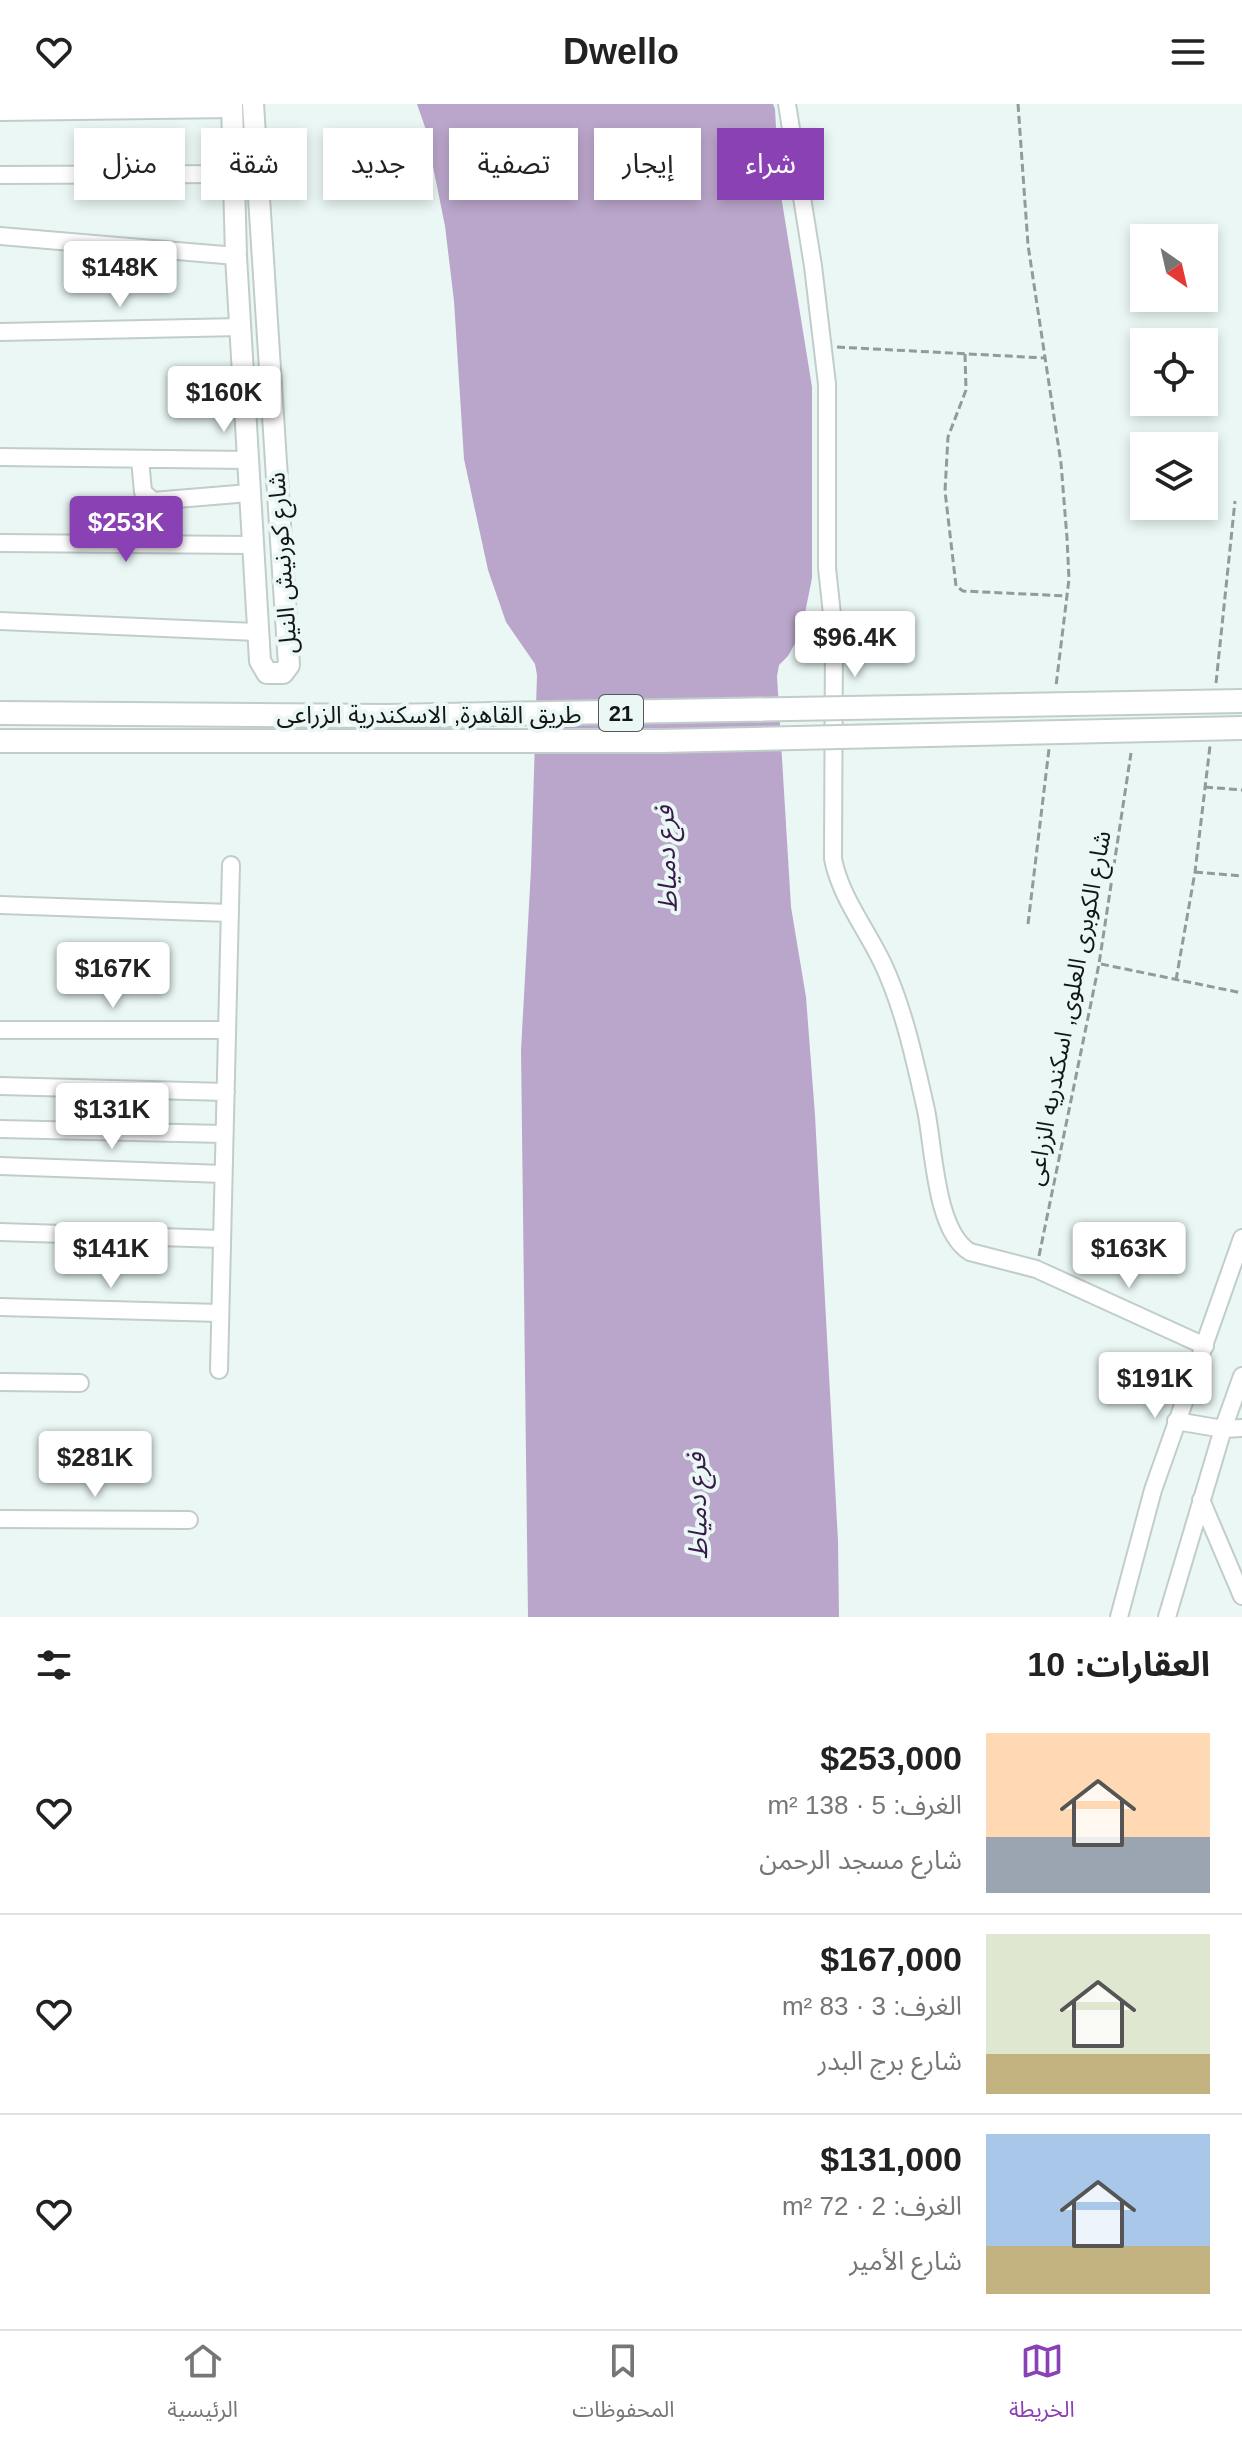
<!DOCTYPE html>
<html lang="ar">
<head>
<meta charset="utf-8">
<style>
  body { margin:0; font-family:Arial,"Noto Sans Arabic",sans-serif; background:#f6f6f6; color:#222; direction:rtl; height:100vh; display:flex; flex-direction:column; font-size:30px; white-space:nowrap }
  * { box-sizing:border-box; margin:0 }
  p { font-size:26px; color:#767676 }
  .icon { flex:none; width:44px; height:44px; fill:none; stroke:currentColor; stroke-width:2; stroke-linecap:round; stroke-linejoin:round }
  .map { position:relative; height:1513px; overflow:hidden; direction:ltr }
  .drawer { display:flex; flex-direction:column; background:#fff; flex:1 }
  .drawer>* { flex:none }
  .hud { position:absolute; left:24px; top:24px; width:800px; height:72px; direction:rtl; display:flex; gap:16px }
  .needle { width:52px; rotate:146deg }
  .tools { position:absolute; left:1130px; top:120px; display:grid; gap:16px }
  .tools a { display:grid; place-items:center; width:88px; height:88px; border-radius:0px; background:#fff; box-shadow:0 4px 12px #0003; font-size:40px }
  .price { position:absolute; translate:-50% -68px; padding:0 18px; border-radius:8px; background:#fff; color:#222; font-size:26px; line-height:52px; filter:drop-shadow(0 2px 4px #0008) }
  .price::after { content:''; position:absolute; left:50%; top:48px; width:24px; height:18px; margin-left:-12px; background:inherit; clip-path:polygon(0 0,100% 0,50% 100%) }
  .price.active { background:#8941b4; color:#fff }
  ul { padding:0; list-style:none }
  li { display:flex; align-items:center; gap:24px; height:200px; padding:0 32px }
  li+li { border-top:2px solid #e0e0e0 }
  li span { display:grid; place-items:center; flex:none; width:224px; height:160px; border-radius:0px; color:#555 }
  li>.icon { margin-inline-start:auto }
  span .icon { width:96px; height:96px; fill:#fffc; stroke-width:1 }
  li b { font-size:34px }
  h2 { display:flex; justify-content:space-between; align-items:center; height:96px; padding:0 32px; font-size:34px }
  .pill { padding:0 28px; border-radius:0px; background:#fff; box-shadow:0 4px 12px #0003; font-size:28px; line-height:72px }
  .pill.active { background:#8941b4; color:#fff }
  header { display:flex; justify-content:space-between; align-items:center; height:104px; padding:0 32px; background:#fff; font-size:36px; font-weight:700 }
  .tabs { display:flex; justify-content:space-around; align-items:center; height:112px; border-top:2px solid #e0e0e0; background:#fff; font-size:22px; color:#767676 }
  .tabs a { display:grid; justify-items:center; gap:4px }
  .tabs .active { color:#8941b4 }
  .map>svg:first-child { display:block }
</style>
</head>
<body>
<header><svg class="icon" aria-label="menu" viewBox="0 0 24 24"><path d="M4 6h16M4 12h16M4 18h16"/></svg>Dwello<svg class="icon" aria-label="heart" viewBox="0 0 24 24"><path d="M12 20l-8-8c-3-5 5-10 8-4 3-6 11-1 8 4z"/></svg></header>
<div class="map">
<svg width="1242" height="1513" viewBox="0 0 1242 1513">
  <rect width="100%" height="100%" fill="#eaf7f5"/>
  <path fill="#bba6cb" d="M417 0H773L775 5 779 79 812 283V474L801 529 788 552 779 561 777 572 791 803 806 893 815 1011 838 1437 839 1513H528L521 946 531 765 537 571 535 560 506 518 488 466 464 355 454 197 445 122 425 23Z"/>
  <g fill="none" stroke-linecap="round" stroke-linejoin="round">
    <g stroke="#c1cdcb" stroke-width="20">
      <path id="minor" d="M787 0 813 162 827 280V464L834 529 833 755C841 794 866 824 883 860 904 905 915 957 926 1006 934 1044 935 1127 970 1148L1036 1165 1205 1242
        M0 8 232 5
        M0 71 235 70
        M0 132 236 152
        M0 228 241 223
        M0 353 247 356
        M140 355 143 388 153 397 249 389
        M0 439 252 441
        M0 517 258 528
        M0 801 230 809
        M0 926H227
        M0 982 226 988
        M0 1025 224 1030
        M0 1062 223 1070
        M0 1128 222 1135
        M0 1203 220 1209
        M219 1266 231 761
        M0 1278 80 1279
        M1176 1317 1223 1325 1242 1324
        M1201 1396 1242 1492
        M0 1415 189 1416
        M1119 1513 1153 1386 1242 1134
        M1167 1513 1223 1325 1242 1272"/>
    </g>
    <g stroke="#c1cdcb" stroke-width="24">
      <path id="major" d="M232 0 236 152 260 557 267 569H283L289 561 253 0"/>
    </g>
    <path stroke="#929b9a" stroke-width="3" stroke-dasharray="8 4" stroke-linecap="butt" d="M1018 0 1028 141 1061 359 1067 434 1069 475 1056 582
      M837 243 1045 254
      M965 250 966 286 948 333 945 387 956 482 963 487 1067 492
      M1216 579 1235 397
      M1205 683 1242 686
      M1195 768 1242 772
      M1028 820 1049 645
      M1101 860 1242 889
      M1176 876 1195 768 1210 642
      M1039 1152 1099 860 1131 649"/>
    <use href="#minor" stroke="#fff" stroke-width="16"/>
    <use href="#major" stroke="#fff" stroke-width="20"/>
    <g stroke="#c1cdcb" stroke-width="26" stroke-linecap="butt">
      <path id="highway-bridge" d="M0 609 386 612 1242 597
        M0 637H661L1242 624"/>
    </g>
    <use href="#highway-bridge" stroke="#fff" stroke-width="22"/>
  </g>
  <g text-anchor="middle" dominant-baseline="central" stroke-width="8" stroke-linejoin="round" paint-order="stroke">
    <rect fill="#eaf7f5" stroke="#535a59" stroke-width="2" x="599" y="591" width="44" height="36" rx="6"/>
    <g font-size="22" font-weight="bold" fill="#121716">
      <text x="621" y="609">21</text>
    </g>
    <g font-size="24" fill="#121716" stroke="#eaf7f5">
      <text transform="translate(282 459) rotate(-94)">شارع كورنيش النيل</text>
      <text x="429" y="610">طريق القاهرة, الاسكندرية الزراعى</text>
      <text transform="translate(1068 904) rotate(-79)">شارع الكوبرى العلوى, اسكندريه الزراعى</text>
    </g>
    <g font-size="26" font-style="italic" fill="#381a4a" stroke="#eaf7f5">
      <text transform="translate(666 755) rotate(-92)">فرع دمياط</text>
      <text transform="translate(697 1402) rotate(-91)">فرع دمياط</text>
    </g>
  </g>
</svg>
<div class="tools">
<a><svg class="needle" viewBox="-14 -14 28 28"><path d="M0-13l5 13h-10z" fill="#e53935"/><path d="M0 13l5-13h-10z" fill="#767676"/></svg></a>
<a><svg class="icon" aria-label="locate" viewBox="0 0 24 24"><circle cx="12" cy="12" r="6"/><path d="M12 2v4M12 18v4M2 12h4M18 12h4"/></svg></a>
<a><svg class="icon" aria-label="layers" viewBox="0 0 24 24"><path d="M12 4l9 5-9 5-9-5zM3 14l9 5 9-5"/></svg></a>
</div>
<b class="price" style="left:120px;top:205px">$148K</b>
<b class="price" style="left:224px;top:330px">$160K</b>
<b class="price active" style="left:126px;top:460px">$253K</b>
<b class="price" style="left:855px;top:575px">$96.4K</b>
<b class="price" style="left:113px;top:906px">$167K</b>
<b class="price" style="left:112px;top:1047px">$131K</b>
<b class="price" style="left:111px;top:1186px">$141K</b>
<b class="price" style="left:1129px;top:1186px">$163K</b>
<b class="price" style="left:1155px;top:1316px">$191K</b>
<b class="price" style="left:95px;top:1395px">$281K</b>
<div class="hud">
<a class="pill active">شراء</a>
<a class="pill">إيجار</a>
<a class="pill">تصفية</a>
<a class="pill">جديد</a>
<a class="pill">شقة</a>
<a class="pill">منزل</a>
</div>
</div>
<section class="drawer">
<h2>العقارات: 10<svg class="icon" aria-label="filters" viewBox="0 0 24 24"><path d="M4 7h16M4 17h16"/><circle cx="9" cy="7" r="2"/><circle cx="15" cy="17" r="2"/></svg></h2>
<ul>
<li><span style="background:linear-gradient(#ffd9b3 65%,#9aa5b1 0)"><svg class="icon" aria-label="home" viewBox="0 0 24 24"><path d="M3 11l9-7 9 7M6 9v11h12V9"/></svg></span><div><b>$253,000</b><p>الغرف: 5 · 138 m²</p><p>شارع مسجد الرحمن</p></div><svg class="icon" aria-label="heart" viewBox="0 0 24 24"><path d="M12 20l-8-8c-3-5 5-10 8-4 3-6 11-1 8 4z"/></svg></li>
<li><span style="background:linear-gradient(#dfe7d0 75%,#c2b280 0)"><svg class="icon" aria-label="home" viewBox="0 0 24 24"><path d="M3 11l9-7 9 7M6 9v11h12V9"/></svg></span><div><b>$167,000</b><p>الغرف: 3 · 83 m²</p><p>شارع برج البدر</p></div><svg class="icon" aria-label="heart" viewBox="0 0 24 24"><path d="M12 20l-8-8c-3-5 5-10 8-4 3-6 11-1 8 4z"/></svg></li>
<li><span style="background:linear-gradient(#a9c7e8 70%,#c2b280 0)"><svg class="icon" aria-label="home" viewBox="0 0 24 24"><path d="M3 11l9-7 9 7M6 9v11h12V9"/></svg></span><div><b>$131,000</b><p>الغرف: 2 · 72 m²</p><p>شارع الأمير</p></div><svg class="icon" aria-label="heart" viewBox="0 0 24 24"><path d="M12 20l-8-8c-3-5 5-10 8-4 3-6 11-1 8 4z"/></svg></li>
</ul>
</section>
<nav class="tabs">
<a class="active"><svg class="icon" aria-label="map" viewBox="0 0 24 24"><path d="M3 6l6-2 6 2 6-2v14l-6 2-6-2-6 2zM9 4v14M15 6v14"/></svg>الخريطة</a>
<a><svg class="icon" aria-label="saved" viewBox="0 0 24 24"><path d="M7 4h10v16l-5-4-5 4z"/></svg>المحفوظات</a>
<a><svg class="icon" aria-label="home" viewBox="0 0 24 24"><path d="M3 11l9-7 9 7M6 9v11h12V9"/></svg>الرئيسية</a>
</nav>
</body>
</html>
